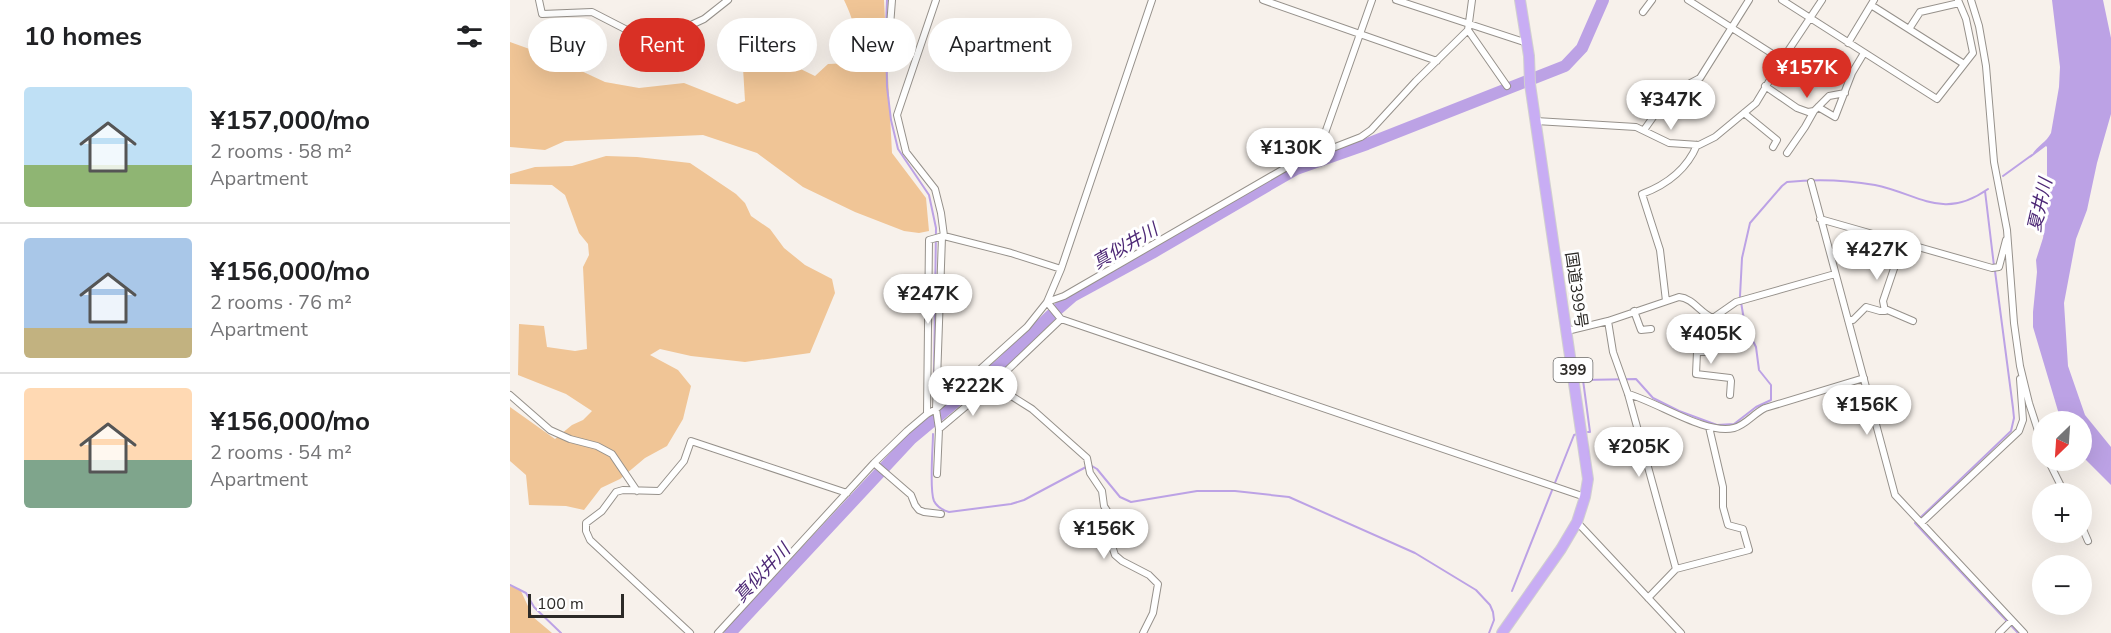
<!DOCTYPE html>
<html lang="en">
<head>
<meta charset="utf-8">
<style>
  body { margin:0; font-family:"Nunito Sans","Noto Sans JP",sans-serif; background:#f6f6f6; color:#202124; height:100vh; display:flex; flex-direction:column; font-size:22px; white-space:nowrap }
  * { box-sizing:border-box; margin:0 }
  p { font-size:20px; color:#757577 }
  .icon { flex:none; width:33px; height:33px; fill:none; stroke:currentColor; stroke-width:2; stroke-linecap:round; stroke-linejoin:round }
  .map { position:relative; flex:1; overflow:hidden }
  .panel { display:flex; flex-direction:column; background:#fff; width:510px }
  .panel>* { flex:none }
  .guide { position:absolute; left:18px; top:18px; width:570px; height:54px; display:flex; gap:12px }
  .needle { width:39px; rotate:205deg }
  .buttons { position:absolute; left:1522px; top:411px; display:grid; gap:12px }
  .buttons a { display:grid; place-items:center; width:60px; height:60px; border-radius:50%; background:#fff; box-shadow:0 6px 24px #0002; font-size:30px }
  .scale { position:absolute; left:18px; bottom:15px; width:96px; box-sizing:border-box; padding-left:6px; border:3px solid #2c2a27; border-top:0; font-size:16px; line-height:21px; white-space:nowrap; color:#2c2a27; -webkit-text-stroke:4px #fff; paint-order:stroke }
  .price { position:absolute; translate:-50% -51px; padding:0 14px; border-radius:21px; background:#fff; color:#222; font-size:20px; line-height:39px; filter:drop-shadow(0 2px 3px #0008) }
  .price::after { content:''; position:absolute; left:50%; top:36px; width:18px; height:14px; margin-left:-9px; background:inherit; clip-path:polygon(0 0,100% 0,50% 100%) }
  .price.on { background:#d93025; color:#fff }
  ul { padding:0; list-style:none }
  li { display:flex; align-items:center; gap:18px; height:150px; padding:0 24px }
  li+li { border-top:2px solid #e0e0e0 }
  li span { display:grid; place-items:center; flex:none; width:168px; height:120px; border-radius:6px; color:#555 }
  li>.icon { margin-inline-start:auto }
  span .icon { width:72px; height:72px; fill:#fffc; stroke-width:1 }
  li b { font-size:26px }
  h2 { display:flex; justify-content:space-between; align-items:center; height:72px; padding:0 24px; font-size:26px }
  .tag { padding:0 21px; border-radius:27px; background:#fff; box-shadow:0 6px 24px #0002; font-size:21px; line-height:54px }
  .tag.on { background:#d93025; color:#fff }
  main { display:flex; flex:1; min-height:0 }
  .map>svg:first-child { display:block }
</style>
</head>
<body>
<main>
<section class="panel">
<h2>10 homes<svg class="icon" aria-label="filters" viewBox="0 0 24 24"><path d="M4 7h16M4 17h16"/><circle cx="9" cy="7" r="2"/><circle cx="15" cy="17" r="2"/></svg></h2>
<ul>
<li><span style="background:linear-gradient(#bfe0f5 65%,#8fb573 0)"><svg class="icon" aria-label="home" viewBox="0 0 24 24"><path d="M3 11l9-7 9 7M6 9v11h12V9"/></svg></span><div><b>¥157,000/mo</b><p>2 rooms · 58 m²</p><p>Apartment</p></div></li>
<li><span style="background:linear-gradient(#a9c7e8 75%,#c2b280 0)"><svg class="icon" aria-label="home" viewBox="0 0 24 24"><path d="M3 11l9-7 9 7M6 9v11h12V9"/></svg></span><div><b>¥156,000/mo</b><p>2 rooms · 76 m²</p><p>Apartment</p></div></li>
<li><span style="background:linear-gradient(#ffd9b3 60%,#7fa58c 0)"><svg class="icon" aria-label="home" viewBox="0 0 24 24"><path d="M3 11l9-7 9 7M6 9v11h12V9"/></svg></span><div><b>¥156,000/mo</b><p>2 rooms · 54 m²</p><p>Apartment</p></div></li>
</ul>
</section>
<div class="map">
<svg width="1601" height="633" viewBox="0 0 1601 633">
  <rect width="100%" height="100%" fill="#f7f1eb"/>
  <path fill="#f0c596" d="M334 0H374L382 153 416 198 419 231 409 233 394 231 345 212 293 187 247 153 193 135 55 141 35 150 0 147V42L39 56 95 82 129 88 174 83 227 104 235 101 232 51 241 45 305 76 318 64 341 63 337 53C348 31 344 22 334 0Z
    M96 156 127 157 180 163 226 194 235 203 241 216 260 229 274 248 295 265 322 279 325 293 300 353 235 362 181 356 150 349 140 355 168 370 181 386 173 419 157 446 135 458 110 479 91 488 74 510 56 506 19 505 16 475 0 461V407L45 439 62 425 73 420 82 411 56 394 8 375 9 324 34 326 37 347 65 351 77 349 73 267 79 255 78 244 69 233 55 195 42 185 0 184V174L25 167 62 166Z
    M0 586 10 589 23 617 42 633H0Z"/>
  <path fill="#bca2e5" d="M1542 0H1593L1601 38V114L1587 163 1577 210 1566 239 1554 303 1558 366 1575 415 1601 447V485L1572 456V422L1551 421 1523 327V312L1527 272 1526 260 1533 238 1537 210V147L1536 146 1520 158C1525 147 1536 143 1541 133L1549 87 1550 67Z"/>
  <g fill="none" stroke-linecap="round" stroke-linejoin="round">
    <path stroke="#bca2e5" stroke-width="2" d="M377 0 376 26 377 87 381 120 388 149 419 195 426 228 424 379
      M1493 176 1522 155
      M1475 191 1484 266
      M1078 432H1080L1073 380 1126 379 1143 398 1169 411 1207 425 1224 424 1246 407 1261 400V385L1249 370 1246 347 1235 325 1233 314 1230 296 1232 258 1240 223 1272 186 1277 182C1306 179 1336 180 1365 185 1409 194 1433 221 1478 189
      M423 434C423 448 419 490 424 501 427 507 432 510 439 512L501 504 514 500 576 467 582 466 587 469 610 497 621 502 687 491H725L779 497 905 553 966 590 980 605 983 612 984 620 979 633
      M1410 518 1501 431 1504 418 1503 408 1485 271
      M1405 523 1508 633
      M0 585 16 593 24 607 51 633
      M1002 591 1064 435 1067 434"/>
    <path stroke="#bca2e5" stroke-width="12" d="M220 633 401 439 492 363 540 316 563 296 642 253 786 169 857 144 1055 66 1072 48 1093 0"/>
    <g stroke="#96918b" stroke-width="8">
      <path id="street" d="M29 0 32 14 82 12 117 30 141 31 181 25 194 19 218 0
        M426 0 387 115 396 152 425 189 431 213 434 236 501 253 551 269
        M753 0 927 61
        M886 0 1017 43
        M1178 0 1272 60
        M1272 0 1427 99 1463 53 1456 19 1448 0
        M1461 0 1469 26 1476 66 1484 162 1497 230 1504 323 1510 366 1519 403 1533 446
        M1361 5 1454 64
        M1133 12 1142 0
        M1399 29 1410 12 1449 3
        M958 30 997 86
        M1338 43 1364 0
        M381 66 380 26 382 0
        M1255 86 1287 108 1298 112 1304 111 1319 96 1335 93
        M1127 102 1136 98 1146 108V113L1134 130
        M1308 107 1325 117 1342 73 1354 53
        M1146 108 1173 87 1190 78 1239 0
        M1234 113 1267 140 1263 147
        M1026 121 1126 127 1159 143 1189 145 1205 137 1246 103 1272 60 1312 0
        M808 153 862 0
        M1277 153 1295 127 1304 111
        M1301 182 1385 495 1514 633
        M1310 219 1482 268 1489 267 1496 240
        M432 237 426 409 429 429 486 381 474 367
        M1156 301 1150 250 1132 194C1156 185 1177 169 1187 145
        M537 302 551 319 1075 497
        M537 302 554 296 784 163 851 137 861 130 906 81 958 30 962 0
        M1375 309 1403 321
        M1124 311 1131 330 1141 329
        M1201 318 1198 350 1197 352H1187L1186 374 1220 378 1221 381 1220 395
        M551 319 486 381 503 397 522 409 577 458 580 473 592 491 594 506 603 520 604 527 603 549 605 555 612 561 639 575 648 584 643 613 633 633
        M1338 320H1343L1356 307 1370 311H1375L1373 301 1393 242
        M1098 321 1103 352 1118 394 1166 569
        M1057 331 1098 321 1169 297C1183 298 1191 314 1203 318L1226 302 1325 274
        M1118 394C1148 402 1195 435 1224 428 1236 425 1244 413 1255 408L1354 378
        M0 395 40 430 60 439 87 446 102 454 127 491
        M417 414 419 240 433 236
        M1538 460 1555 494
        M364 463 401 495 405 505 409 510 414 512 431 514
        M427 474 429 429
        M1067 522 1171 633
        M1411 523 1509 431 1513 420 1510 379
        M1572 527 1578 541
        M1138 598 1166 569 1239 550 1233 529 1218 525 1213 507V487L1199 427
        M180 633 80 540 76 531V523L92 511 106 492 113 490 149 491 174 461 181 441 337 493
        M208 633 364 463 397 431 417 414 426 409 517 327 537 302 551 269 642 0
        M1489 633 1502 620"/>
    </g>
    <g stroke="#d1d0cf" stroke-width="12">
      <path id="highway" d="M992 633 1051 549 1067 522 1075 497 1078 479 1020 84 1019 56 1010 0"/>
    </g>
    <use href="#street" stroke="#fff" stroke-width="6"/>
    <use href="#highway" stroke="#c8adf4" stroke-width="10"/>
  </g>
  <g text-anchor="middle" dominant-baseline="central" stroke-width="6" stroke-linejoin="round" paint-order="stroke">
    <rect fill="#fff" stroke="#6b6a68" stroke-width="1.5" x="1043.5" y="358" width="39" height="24" rx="4.5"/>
    <g font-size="15" font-weight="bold" fill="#2c2a27">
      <text x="1063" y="370">399</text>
    </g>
    <g font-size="16" fill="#2c2a27" stroke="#fff">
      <text transform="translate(1066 290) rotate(82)">国道399号</text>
    </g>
    <g font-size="18" font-style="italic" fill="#4d2876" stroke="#fff">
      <text transform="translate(1530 205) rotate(-77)">夏井川</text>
      <text transform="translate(615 246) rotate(-30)">真似井川</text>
      <text transform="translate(252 573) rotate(-47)">真似井川</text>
    </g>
  </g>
</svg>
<div class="buttons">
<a><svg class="needle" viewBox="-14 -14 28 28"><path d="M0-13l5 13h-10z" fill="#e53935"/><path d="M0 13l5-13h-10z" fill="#757577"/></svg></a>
<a>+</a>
<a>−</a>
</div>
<div class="scale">100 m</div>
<b class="price on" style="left:1297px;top:99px">¥157K</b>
<b class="price" style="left:1161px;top:131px">¥347K</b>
<b class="price" style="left:781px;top:179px">¥130K</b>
<b class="price" style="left:1367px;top:281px">¥427K</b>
<b class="price" style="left:418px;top:325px">¥247K</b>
<b class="price" style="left:1201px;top:365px">¥405K</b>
<b class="price" style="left:463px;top:417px">¥222K</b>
<b class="price" style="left:1357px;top:436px">¥156K</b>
<b class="price" style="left:1129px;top:478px">¥205K</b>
<b class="price" style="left:594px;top:560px">¥156K</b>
<div class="guide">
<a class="tag">Buy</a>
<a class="tag on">Rent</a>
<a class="tag">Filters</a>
<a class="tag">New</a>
<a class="tag">Apartment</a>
</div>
</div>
</main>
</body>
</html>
